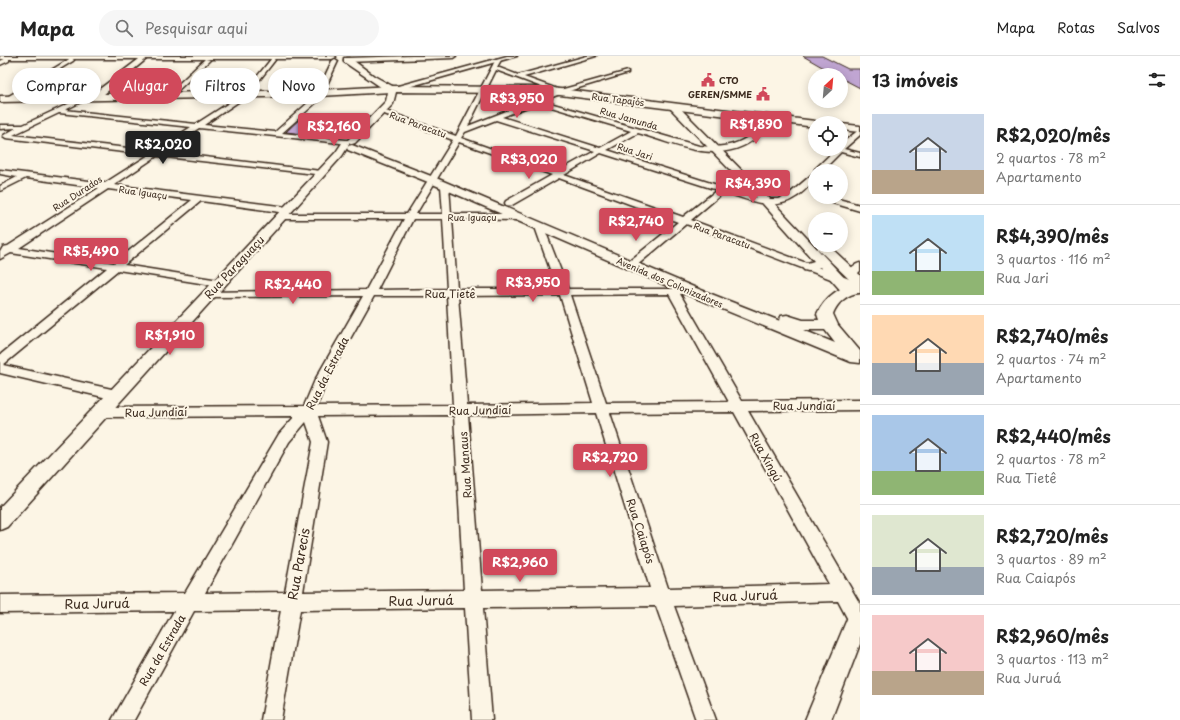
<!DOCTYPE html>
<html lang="pt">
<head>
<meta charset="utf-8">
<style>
  body { margin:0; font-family:"Playpen Sans",sans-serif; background:#f6f6f6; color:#222; height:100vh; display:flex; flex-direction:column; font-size:15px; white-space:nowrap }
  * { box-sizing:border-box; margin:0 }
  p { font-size:13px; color:#767676 }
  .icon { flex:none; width:22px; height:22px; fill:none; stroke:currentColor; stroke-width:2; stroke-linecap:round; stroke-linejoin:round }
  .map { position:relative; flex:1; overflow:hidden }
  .details { display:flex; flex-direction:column; background:#fff; width:320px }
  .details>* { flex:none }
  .hud { position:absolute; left:12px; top:12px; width:380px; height:36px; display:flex; gap:8px }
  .needle { width:26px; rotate:26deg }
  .tools { position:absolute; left:808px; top:12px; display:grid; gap:8px }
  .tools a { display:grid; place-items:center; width:40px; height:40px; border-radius:50%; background:#fff; box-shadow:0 2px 10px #0003; font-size:20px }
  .price { position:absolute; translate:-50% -34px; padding:0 9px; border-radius:4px; background:#d1495b; color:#fff; font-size:13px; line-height:26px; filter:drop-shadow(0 1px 2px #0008) }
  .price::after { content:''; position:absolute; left:50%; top:24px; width:12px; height:9px; margin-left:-6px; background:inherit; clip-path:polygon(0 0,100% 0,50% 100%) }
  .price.active { background:#222; color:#fff }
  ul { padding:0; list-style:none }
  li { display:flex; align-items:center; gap:12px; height:100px; padding:0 12px }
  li+li { border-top:1px solid #e0e0e0 }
  li span { display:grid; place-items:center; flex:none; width:112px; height:80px; border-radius:0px; color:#555 }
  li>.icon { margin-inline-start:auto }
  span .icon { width:48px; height:48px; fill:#fffc; stroke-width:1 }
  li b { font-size:17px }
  h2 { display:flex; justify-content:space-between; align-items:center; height:48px; padding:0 12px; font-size:17px }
  .tag { padding:0 14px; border-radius:18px; background:#fff; box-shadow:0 2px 10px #0003; font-size:14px; line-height:36px }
  .tag.active { background:#d1495b; color:#fff }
  header { display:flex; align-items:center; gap:24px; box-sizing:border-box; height:56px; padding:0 20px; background:#fff; border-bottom:1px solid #e0e0e0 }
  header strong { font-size:19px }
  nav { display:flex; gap:22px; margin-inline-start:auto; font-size:14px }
  .search { width:280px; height:36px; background:#f6f6f6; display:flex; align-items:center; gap:10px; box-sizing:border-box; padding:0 14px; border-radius:22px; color:#767676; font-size:15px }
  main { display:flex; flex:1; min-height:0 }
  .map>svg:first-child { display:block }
</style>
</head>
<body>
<header>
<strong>Mapa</strong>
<div class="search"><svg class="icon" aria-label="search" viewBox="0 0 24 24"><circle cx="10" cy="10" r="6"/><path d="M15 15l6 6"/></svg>Pesquisar aqui</div>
<nav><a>Mapa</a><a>Rotas</a><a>Salvos</a></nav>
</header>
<main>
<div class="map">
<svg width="860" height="664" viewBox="0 0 860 664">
  <rect width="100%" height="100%" fill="#fcf5e5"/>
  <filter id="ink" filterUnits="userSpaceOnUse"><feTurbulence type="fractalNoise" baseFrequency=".025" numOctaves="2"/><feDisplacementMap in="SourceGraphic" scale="8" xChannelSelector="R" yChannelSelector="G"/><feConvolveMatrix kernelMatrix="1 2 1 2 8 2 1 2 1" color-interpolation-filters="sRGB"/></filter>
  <g filter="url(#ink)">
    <path fill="#c0a5d2" stroke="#3b2a1e" d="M803 0H822L848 13H860V32L841 22V19H836Z
      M304 59 329 62 311 79 286 76Z"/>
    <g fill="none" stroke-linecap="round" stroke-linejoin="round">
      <g stroke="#3b2a1e" stroke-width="3">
        <path id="minor" d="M412 0H456L453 2 347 6 344 4 347 2Z
          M587 0H596L524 21 560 34 628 15V17L562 37 543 45 699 90C736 94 746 83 774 62H778V64C767 73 756 84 743 90 710 106 670 86 638 77L607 94 761 143H778L788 139 815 116V113L836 93H841V88L860 73V79L844 93 860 97V101L841 96 822 115H815V123C809 130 802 138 794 142 773 156 746 143 724 136L691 164 860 227V234L686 168 635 211H627L626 209 627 207 678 166 559 122 512 149H506L505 147 506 145 552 119 459 86 416 158H443L441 130 445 128 449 130 451 158H519L523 161 519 164 452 163 457 233H557L535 171 537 169H543L568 233H695L696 235 695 237 680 238 742 345 860 344V354L748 355 860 548V575L853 573 838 545 674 550 716 664H696L656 550 483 552 492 664H472L465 552 300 554 281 664H261L281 554 194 555 134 664H112L174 555 0 557V539L185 537 279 378 295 360 100 361 95 360 93 356 95 352 100 351 304 350 315 324 363 240 209 241 205 240 204 238 205 236 366 234 404 163H281L278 162 277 160 278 158H407L453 84 379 56V54H383L456 80 496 3 501 4 497 11 518 19ZM496 14 555 36 468 70ZM538 47 631 75 600 92 502 61ZM496 64 595 95 557 116 461 82 465 76ZM601 97 717 134 683 161 564 119ZM413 163H443L447 233 377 234ZM669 238 729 346 606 347 570 239ZM560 239 593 347 467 349 458 240ZM374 240H447L453 349 317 350 327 324ZM734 356 829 528 668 532 610 357ZM596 357 650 532 482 534 468 359ZM454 359 464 534 303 536 327 386 318 360ZM306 366 313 386 285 536 205 537 289 386Z
          M7 2 9 3V5L0 9V5Z
          M71 2 74 4 73 5 9 44 4 43Z
          M272 2 275 4 247 40 204 69 275 76 318 38 317 37 332 5 335 3 338 5 323 37 320 39 319 44 282 77 346 84H349V88L199 72 163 96 321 115 325 117 324 119 157 100 114 129 287 151 291 154 287 157 201 145 124 209 219 224 223 225 224 227 223 229 219 230 118 214 3 309 116 334 121 336 123 339 121 342 116 344 0 317V299L107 212 11 197 0 203V196L3 191 8 190 99 132 26 122 0 135V130L17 121 0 118V114L105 127 149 99 6 82 3 80 4 79 16 72 0 73V69H23L81 42 83 43V45L65 54 196 68 243 38ZM59 57 191 71 154 95 13 79ZM108 133 192 144 114 207 19 192Z
          M205 3 210 4 171 41H167V39Z
          M818 141H831L860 149V155L819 143Z
          M860 207V215L855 220H847L846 218C849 213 855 208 860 207Z"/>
      </g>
      <g stroke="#3b2a1e" stroke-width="3">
        <path id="tertiary" d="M143 0H150L103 39 81 46 77 44 97 35Z
          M507 0H517L394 35H388L387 33Z
          M670 48H676L771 144 853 231 855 234 853 237H843L820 211 808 215 804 214 802 211 804 208 814 205 763 148 670 52Z
          M345 86 349 89 342 100 7 471 0 474V451L336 96 342 87Z
          M817 189H828L860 219V230L855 229 818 193Z
          M860 548V588L831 664H805L852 551Z"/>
      </g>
      <g stroke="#3b2a1e" stroke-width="3">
        <path id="secondary" d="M0 0H335L336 1 332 3H0Z
          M344 2H350L374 20 394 31 396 36 393 48 355 87 352 88 347 85 386 45 388 36 344 6Z
          M352 89 436 122 696 232 780 265 781 260 787 259 803 264H819L817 258C825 241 841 228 860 229V237C848 237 837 247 833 258L838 269 860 295V307L851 306 686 238 428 126 348 94 347 92 348 90ZM803 274H825L835 287Z"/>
      </g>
      <g stroke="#3b2a1e" stroke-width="3">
        <path id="primary" d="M391 30 530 31 560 33 815 65 819 67H815V71L560 39 530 37 391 36 320 40 0 46V40L320 34Z
          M841 68 860 70V76L841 74Z"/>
      </g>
      <use href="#minor" fill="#fcf5e5" fill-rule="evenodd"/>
      <use href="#tertiary" fill="#fcf5e5" fill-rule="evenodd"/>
      <use href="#secondary" fill="#fcf5e5" fill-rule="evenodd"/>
      <use href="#primary" fill="#fcf5e5" fill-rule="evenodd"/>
    </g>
  </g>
  <defs>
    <g id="civic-bare" transform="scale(1.08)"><path d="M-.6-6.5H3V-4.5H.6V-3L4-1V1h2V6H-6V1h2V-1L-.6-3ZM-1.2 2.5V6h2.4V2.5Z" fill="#d1495b" stroke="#fcf5e5" stroke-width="2.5" paint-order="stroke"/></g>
  </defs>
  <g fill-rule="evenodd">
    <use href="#civic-bare" x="708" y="24"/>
    <use href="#civic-bare" x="763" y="38"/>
  </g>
  <g text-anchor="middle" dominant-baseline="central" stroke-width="4" stroke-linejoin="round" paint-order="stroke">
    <g font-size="9" font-weight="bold" fill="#3b2a1e" stroke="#fcf5e5" text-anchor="start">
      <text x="719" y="24">CTO</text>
      <text x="752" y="38" text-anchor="end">GEREN/SMME</text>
    </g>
    <g font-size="9" fill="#3b2a1e" stroke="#fcf5e5">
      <text transform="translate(618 43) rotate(7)">Rua Tapajós</text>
      <text transform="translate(629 62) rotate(16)">Rua Jamunda</text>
      <text transform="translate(418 68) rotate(20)">Rua Paracatu</text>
      <text transform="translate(635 95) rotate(18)">Rua Jari</text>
      <text transform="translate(143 136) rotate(8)">Rua Iguaçu</text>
      <text transform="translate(77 137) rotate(-33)">Rua Durados</text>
      <text x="472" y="161">Rua Iguaçu</text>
      <text transform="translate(722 179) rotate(20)">Rua Paracatu</text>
      <text transform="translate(670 226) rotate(23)">Avenida dos Colonizadores</text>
    </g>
    <g font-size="11" fill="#3b2a1e" stroke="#fcf5e5">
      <text transform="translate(234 211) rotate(-47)">Rua Paraguaçu</text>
      <text x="450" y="237">Rua Tietê</text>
      <text transform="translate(327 317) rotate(-63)">Rua da Estrada</text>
      <text x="804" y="349">Rua Jundiaí</text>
      <text transform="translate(480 354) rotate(-1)">Rua Jundiaí</text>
      <text transform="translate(156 356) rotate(-1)">Rua Jundiaí</text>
      <text transform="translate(766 401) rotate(61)">Rua Xingú</text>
      <text transform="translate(465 409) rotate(-94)">Rua Manaus</text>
      <text transform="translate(641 475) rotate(72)">Rua Caiapós</text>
      <text transform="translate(162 594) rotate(-60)">Rua da Estrada</text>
    </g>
    <g font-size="13" fill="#3b2a1e" stroke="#fcf5e5">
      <text transform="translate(298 508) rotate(-80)">Rua Parecis</text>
      <text transform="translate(745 539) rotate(-2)">Rua Juruá</text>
      <text transform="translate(421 544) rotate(-1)">Rua Juruá</text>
      <text transform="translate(97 547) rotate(-1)">Rua Juruá</text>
    </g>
  </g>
</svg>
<div class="tools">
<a><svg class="needle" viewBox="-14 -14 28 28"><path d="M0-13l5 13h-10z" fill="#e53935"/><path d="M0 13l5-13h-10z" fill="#767676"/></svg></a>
<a><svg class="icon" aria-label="locate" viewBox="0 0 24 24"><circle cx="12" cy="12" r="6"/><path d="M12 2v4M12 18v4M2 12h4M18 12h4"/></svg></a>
<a>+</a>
<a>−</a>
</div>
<b class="price" style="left:517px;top:63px">R$3,950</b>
<b class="price" style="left:756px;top:89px">R$1,890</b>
<b class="price" style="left:334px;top:91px">R$2,160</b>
<b class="price active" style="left:163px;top:109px">R$2,020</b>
<b class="price" style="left:529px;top:124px">R$3,020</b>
<b class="price" style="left:753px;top:148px">R$4,390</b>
<b class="price" style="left:636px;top:186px">R$2,740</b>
<b class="price" style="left:91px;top:216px">R$5,490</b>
<b class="price" style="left:533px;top:247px">R$3,950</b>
<b class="price" style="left:293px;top:249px">R$2,440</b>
<b class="price" style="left:170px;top:300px">R$1,910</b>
<b class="price" style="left:610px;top:422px">R$2,720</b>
<b class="price" style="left:520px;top:527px">R$2,960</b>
<div class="hud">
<a class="tag">Comprar</a>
<a class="tag active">Alugar</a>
<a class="tag">Filtros</a>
<a class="tag">Novo</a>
</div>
</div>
<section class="details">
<h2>13 imóveis<svg class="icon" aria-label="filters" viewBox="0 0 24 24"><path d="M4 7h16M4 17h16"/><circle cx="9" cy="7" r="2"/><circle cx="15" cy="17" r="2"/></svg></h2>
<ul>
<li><span style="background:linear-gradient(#c9d6e8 70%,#b9a48a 0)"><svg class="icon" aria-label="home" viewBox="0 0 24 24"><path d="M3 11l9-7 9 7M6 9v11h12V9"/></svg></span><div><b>R$2,020/mês</b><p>2 quartos · 78 m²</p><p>Apartamento</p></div></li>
<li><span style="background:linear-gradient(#bfe0f5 70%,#8fb573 0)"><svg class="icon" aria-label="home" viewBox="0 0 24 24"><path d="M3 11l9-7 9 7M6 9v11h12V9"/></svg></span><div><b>R$4,390/mês</b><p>3 quartos · 116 m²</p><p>Rua Jari</p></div></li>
<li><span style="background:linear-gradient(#ffd9b3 60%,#9aa5b1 0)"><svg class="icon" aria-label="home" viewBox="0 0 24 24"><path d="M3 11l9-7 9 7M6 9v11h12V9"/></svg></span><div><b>R$2,740/mês</b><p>2 quartos · 74 m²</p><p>Apartamento</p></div></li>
<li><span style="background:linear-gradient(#a9c7e8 70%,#8fb573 0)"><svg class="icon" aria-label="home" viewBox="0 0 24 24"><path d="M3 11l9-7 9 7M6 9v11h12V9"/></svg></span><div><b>R$2,440/mês</b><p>2 quartos · 78 m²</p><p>Rua Tietê</p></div></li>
<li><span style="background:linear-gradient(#dfe7d0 65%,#9aa5b1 0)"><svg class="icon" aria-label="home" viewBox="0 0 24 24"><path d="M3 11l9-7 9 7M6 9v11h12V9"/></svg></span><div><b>R$2,720/mês</b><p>3 quartos · 89 m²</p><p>Rua Caiapós</p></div></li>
<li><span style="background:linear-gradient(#f6c9c9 70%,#b9a48a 0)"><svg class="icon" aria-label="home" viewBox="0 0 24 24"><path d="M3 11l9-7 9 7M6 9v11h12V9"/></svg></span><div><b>R$2,960/mês</b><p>3 quartos · 113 m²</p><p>Rua Juruá</p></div></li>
</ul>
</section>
</main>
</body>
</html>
